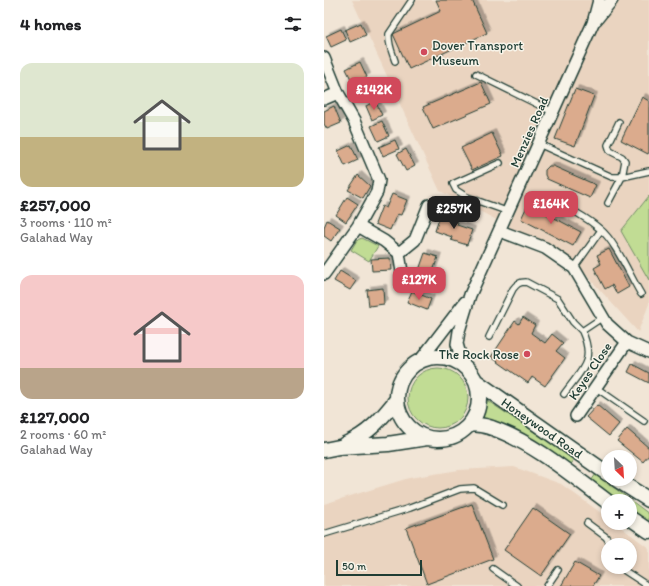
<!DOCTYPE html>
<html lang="en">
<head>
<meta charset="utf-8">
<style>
  body { margin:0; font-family:Itim,sans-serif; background:#f6f6f6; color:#202124; height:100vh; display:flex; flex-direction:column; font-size:15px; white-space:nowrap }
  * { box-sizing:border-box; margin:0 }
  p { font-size:13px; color:#757577 }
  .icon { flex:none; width:22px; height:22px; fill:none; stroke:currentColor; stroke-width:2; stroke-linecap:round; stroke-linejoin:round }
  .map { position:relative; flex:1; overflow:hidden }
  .sheet { display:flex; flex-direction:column; background:#fff; width:324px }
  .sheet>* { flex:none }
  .needle { width:26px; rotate:155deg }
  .tools { position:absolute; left:277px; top:450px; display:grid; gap:8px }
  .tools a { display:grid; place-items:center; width:36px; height:36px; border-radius:50%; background:#fff; box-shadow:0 2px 6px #0003; font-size:20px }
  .scale { position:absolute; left:12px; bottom:10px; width:86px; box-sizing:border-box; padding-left:4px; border:2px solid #1f3d34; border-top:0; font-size:11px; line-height:14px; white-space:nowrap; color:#1f3d34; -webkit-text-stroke:3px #f7f3e8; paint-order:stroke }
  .price { position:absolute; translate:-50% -34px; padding:0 9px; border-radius:8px; background:#d1495b; color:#fff; font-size:13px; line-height:26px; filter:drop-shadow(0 1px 2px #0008) }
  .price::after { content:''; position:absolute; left:50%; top:24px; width:12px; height:9px; margin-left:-6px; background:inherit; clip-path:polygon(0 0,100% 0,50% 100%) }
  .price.active { background:#222; color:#fff }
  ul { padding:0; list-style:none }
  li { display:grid; align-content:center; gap:8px; height:212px; padding:0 20px }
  li span { display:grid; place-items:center; height:124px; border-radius:12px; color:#555 }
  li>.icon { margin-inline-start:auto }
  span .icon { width:72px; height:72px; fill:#fffc; stroke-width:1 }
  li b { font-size:17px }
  h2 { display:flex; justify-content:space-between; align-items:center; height:48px; padding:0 20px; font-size:17px }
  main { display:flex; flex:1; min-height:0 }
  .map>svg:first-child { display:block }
</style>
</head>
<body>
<main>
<section class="sheet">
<h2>4 homes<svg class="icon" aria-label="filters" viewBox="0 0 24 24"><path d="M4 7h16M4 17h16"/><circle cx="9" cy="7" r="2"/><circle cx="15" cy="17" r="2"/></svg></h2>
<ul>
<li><span style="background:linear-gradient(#dfe7d0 60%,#c2b280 0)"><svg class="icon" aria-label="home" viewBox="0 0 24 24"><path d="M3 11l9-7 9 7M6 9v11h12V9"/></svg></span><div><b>£257,000</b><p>3 rooms · 110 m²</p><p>Galahad Way</p></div></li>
<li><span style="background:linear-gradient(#f6c9c9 75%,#b9a48a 0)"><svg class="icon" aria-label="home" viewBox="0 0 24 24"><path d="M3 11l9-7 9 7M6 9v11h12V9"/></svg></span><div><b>£127,000</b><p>2 rooms · 60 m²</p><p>Galahad Way</p></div></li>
</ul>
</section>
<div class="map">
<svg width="325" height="586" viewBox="0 0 325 586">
  <defs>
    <filter id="shadow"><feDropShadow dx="3.5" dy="-3.5" stdDeviation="0" flood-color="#0004"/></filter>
  </defs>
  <rect width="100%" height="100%" fill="#f1e5d6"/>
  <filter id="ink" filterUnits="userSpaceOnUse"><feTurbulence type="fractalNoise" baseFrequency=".025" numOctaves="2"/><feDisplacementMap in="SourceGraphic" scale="8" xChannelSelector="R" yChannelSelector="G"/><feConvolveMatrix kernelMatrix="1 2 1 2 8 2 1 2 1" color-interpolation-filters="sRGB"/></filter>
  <g filter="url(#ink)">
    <path fill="#ead4c0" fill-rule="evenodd" d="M28 0H325V196L297 231 325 280V304L314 332 247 258 116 191Z
      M190 467 237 484 284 518V523H291L325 548V586H0V504L85 478 135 470ZM284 545H306V567H284Z"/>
    <path fill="#c1dc94" stroke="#708c64" d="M325 196V280L297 231Z
      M38 238 54 246 45 261 27 250 33 240Z
      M84 398a30 30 0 1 1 60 0a30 30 0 1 1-60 0Z
      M158 397 239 451 249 460 245 466 152 420 156 410Z
      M272 474 325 514V524L306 510V501H294L267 481Z"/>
    <path fill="#dbab8d" stroke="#1f3d34" filter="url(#shadow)" d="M112 0H148L163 33 85 69 69 34 117 11Z
      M37 23 42 35 26 42 21 30Z
      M17 29 22 40 7 47 2 36Z
      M36 62 43 77 29 83 22 69Z
      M157 82 167 104 109 129 99 107Z
      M50 85 54 94 38 101 33 92Z
      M251 89 270 96 251 146 231 139Z
      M318 97 325 101V152L324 154 297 140Z
      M51 101 58 115 48 120 42 106Z
      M10 106 17 123 3 129 0 124V111Z
      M58 121 65 136 54 141 47 126Z
      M168 133 179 156 148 170 137 148Z
      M71 140 75 149 59 156 55 147Z
      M27 145 34 160 21 166 14 151Z
      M82 149 91 166 82 171 73 154Z
      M225 166H229L272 185 266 198 223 179 221 175V170Z
      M34 175 46 186 39 198 24 190Z
      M68 194 83 200 77 215 73 214 66 230 51 224 58 206 62 208Z
      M23 197 34 204 22 222 12 215Z
      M204 204 257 232 249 246 197 219Z
      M116 216 134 222 133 225 148 230 143 245 127 240 128 237 111 231Z
      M3 220 16 228 7 241 0 236V227Z
      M285 249 305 287 293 294 288 285 281 289 270 268 277 264 273 255Z
      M101 253 114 257 108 274 95 270Z
      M66 258 67 270 48 271 47 259Z
      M16 271 32 281 26 290 10 281Z
      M59 288 60 304 45 306 43 290Z
      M88 291 107 299 103 310 83 302Z
      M199 317 211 325 207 333 221 343 228 334 239 343 232 351 241 358 221 386 208 377 204 383 167 357 191 321 195 324Z
      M308 364 325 373V383L304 372Z
      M273 405 295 424 285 436 262 417Z
      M303 429 325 448V455L319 462 293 441Z
      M148 504 169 559 103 584 82 528Z
      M209 508 246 534 217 576 180 550Z
      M251 562 275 576 269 586H237Z"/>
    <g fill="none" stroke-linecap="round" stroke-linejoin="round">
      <g stroke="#1f3d34" stroke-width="8">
        <path id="service" d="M71 61C68 52 64 44 65 34L88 0
          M152 74 229 112
          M215 144 288 177H298L325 171
          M176 163 129 184 132 190 143 197 185 212
          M226 199C244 208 261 216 276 229 292 242 306 276 317 294
          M284 203 298 177 301 161 298 157 286 151 284 145 295 122
          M250 268 277 230
          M165 337 189 289C193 284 195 282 202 282L234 299 249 322 258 331
          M271 387 320 421
          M240 394C257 370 272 362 258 331L279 317
          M263 523 282 537 287 545
          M0 534 86 508 136 489 150 488 178 505
          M299 567 301 571 324 586
          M169 569 193 586
          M223 586 234 570"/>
      </g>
      <g stroke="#1f3d34" stroke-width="14">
        <path id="minor" d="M272 20 288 0
          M0 58 14 93 30 121 55 180 53 192 34 226 0 274
          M0 99 14 93
          M34 226 60 241 75 253 91 240 105 205
          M176 231 221 248 250 268 283 324 303 342 325 352
          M75 253 78 272
          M95 362 141 302
          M139 365 133 344 135 331 146 295 269 23 275 0
          M252 416 303 342"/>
      </g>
      <g stroke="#1f3d34" stroke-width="17">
        <path id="tertiary" d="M73 398a41 41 0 1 1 82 0a41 41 0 1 1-82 0Z
          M153 382 284 474
          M147 424C154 425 161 425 168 428 209 442 249 476 284 502
          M21 444C45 434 57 419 73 399
          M0 450 15 447 64 444 103 438
          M292 479 325 500
          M306 518 325 531"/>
      </g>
      <use href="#service" stroke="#f7f3e8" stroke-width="5.5"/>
      <use href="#minor" stroke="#f7f3e8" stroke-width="11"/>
      <use href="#tertiary" stroke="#f7f3e8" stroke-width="14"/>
    </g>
  </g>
  <g fill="#d1495b" stroke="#f7f3e8" stroke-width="1.5">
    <circle cx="100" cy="52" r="4"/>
    <circle cx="203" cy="354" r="4"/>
  </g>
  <g text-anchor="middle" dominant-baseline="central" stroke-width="3" stroke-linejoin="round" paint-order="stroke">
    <g font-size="13" fill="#1f3d34" stroke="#f7f3e8" text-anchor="start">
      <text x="108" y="45">Dover Transport<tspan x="108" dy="15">Museum</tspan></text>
      <text x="195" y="354" text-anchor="end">The Rock Rose</text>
    </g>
    <g font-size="13" fill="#1f3d34" stroke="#f7f3e8">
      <text transform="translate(205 132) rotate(-66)">Menzies Road</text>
      <text transform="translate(266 371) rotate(-56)">Keyes Close</text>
      <text transform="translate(218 428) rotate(35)">Honeywood Road</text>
    </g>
  </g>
</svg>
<div class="tools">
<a><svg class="needle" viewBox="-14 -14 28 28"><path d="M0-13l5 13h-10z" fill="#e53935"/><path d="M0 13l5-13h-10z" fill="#757577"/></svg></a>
<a>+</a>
<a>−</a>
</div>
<div class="scale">50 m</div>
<b class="price" style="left:50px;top:111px">£142K</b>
<b class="price" style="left:227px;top:225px">£164K</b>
<b class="price active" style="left:130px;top:230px">£257K</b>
<b class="price" style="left:95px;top:301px">£127K</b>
</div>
</main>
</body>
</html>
